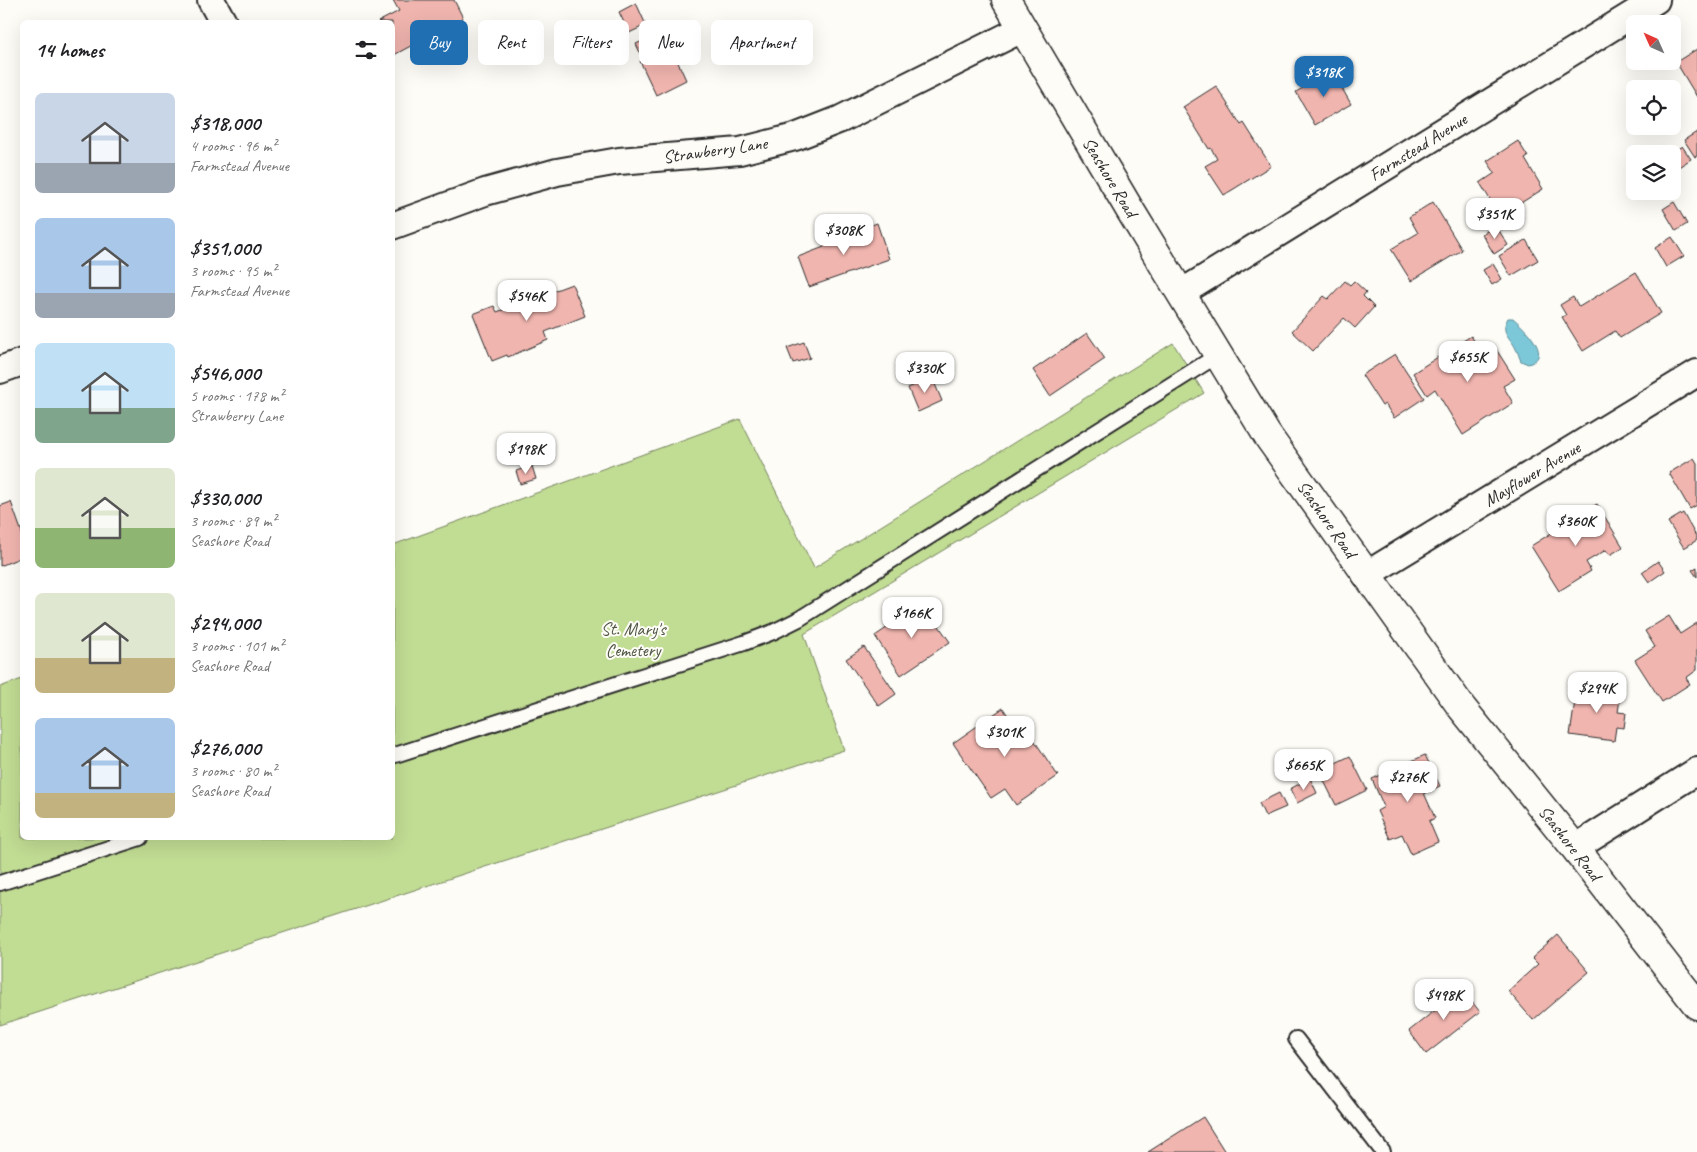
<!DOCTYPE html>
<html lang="en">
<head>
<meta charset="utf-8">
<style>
  body { margin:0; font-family:Caveat,sans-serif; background:#f2f2f2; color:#202124; height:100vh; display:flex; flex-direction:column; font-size:19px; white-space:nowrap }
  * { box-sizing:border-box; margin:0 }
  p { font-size:16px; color:#757577 }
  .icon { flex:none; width:28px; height:28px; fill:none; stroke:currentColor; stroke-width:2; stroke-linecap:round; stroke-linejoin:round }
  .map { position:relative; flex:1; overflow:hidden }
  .panel { position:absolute; left:20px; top:20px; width:375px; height:820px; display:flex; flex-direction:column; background:#fff; border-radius:8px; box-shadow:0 5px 20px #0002 }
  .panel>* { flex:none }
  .top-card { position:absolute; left:410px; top:20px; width:475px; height:45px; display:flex; gap:10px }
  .needle { width:32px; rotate:315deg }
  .controls { position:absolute; left:1626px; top:15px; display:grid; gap:10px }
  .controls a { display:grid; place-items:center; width:55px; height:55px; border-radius:8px; background:#fff; box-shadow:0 5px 20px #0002; font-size:25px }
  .price { position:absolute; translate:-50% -42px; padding:0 11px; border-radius:10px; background:#fff; color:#222; font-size:16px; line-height:32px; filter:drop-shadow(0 1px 2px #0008) }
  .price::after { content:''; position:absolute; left:50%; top:30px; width:15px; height:11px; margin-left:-8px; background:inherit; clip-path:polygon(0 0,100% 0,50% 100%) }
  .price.on { background:#1f6fb2; color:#fff }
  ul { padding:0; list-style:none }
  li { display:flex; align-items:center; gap:15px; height:125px; padding:0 15px }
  li span { display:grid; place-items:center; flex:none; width:140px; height:100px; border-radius:8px; color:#555 }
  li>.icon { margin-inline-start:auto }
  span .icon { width:60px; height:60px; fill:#fffc; stroke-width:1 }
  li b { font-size:21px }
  h2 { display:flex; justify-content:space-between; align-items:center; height:60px; padding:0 15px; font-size:21px }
  .tag { padding:0 18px; border-radius:8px; background:#fff; box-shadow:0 5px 20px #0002; font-size:18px; line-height:45px }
  .tag.on { background:#1f6fb2; color:#fff }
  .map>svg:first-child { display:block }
</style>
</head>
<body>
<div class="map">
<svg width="1697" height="1152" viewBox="0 0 1697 1152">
  <rect width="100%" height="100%" fill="#fdfcf7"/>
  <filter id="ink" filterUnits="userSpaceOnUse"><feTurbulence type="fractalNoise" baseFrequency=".02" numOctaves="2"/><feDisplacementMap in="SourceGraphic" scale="10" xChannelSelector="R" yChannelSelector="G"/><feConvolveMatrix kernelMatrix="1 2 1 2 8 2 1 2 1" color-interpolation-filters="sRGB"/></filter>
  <g filter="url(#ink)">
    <path fill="#c1dc93" stroke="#76845f" d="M1173 343 1204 393 804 634 844 750 0 1025V687L22 679V838H392L393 545 740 419 814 568Z"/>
    <path fill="#7bc8d9" stroke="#5b8993" d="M1508 318H1513C1523 327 1555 356 1528 364L1521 361C1519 357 1518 352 1516 349 1511 337 1499 333 1508 318Z"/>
    <path fill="#f1b5af" stroke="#2b2b2b" d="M393 0H454L463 18 392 56V22H378L399 11Z
      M636 3 646 25 629 33 619 12Z
      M652 37 657 50 642 57 636 44Z
      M671 47 686 80 656 95 640 61Z
      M1697 49V97L1676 62Z
      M1332 71 1351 104 1315 125 1296 92Z
      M1216 86 1241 125 1244 123 1271 166 1224 195 1205 166 1217 159 1211 148 1209 149 1183 107Z
      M1697 132V156L1695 157 1684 140Z
      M1518 141 1528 157 1525 159 1543 189 1516 206 1523 218 1512 225 1504 213 1500 216 1480 183 1495 173 1487 161Z
      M1682 146 1691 159 1677 168 1672 161V154H1670Z
      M1433 202 1462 250 1411 281 1391 249 1418 233 1409 217Z
      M1674 202 1687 224 1676 231 1663 209Z
      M877 223 889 259 809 287 798 257 824 247 823 243Z
      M1496 226 1508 245 1494 254 1482 234Z
      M1672 237 1684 256 1666 267 1655 248Z
      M1526 240 1538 260 1511 276 1499 256Z
      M1493 264 1502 279 1492 285 1483 270Z
      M1636 272 1661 313 1620 338 1615 331 1583 351 1562 317 1566 315 1560 305 1573 297 1579 307Z
      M1345 281 1350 285 1354 281 1366 292 1363 296 1374 307 1355 328 1344 318 1313 351 1292 331 1324 296 1328 299Z
      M572 284 585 316 545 332 548 340 508 357 507 355 492 361 473 314 494 306 497 312Z
      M1087 333 1105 359 1050 396 1033 370Z
      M1471 336 1483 354 1494 346 1515 379 1503 386 1513 403 1463 435 1435 389 1427 395 1413 373Z
      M804 342 810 358 793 363 787 348Z
      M1395 354 1424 398 1394 418 1385 404 1382 406 1362 375Z
      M932 377 942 401 918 412 908 388Z
      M1694 458 1697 463V505L1690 509 1669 473Z
      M532 466 536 479 520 484 516 471Z
      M11 502 22 533V557L0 566V506Z
      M1597 504 1623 547 1610 555 1606 550 1586 562 1591 571 1559 591 1531 546Z
      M1683 513 1697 538V540L1684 548 1668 522Z
      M1658 561 1665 571 1649 582 1642 572Z
      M1697 567V577L1692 570Z
      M923 603 950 642 901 675 875 636Z
      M1669 616 1680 634 1697 623V670L1686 678 1690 684 1662 702 1635 660 1655 647 1645 631Z
      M864 647 896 694 879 706 846 659Z
      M1577 687 1621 693 1618 712 1626 713 1624 728 1616 727 1614 741 1570 735Z
      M1003 708 1019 733 1026 728 1058 776 1016 805 1005 789 991 798 953 743Z
      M1425 755 1440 786 1424 793 1435 818 1429 821 1438 842 1411 854 1402 834 1390 839 1377 811 1384 807 1372 779Z
      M1350 756 1367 790 1336 805 1319 771Z
      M1310 778 1317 793 1297 803 1290 789Z
      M1279 793 1286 807 1265 816 1259 803Z
      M1558 935 1589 972 1533 1020 1508 991 1538 964 1532 958Z
      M1462 989 1480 1012 1426 1054 1409 1031Z
      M1203 1117 1225 1152H1148Z"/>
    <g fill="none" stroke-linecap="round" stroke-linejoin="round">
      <g stroke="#2b2b2b" stroke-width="18">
        <path id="lane" d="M392 756 744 643 773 632 799 619 1218 355
          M0 883 140 838
          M1296 1039 1383 1152"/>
      </g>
      <g stroke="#2b2b2b" stroke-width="30">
        <path id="street" d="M211 0 223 22
          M392 226 485 192 557 172 619 161 740 151 795 137 841 119 1022 29
          M1181 293 1656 0
          M0 370 22 362
          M1366 575 1697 373
          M1575 848 1697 771"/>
      </g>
      <g stroke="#2b2b2b" stroke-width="31">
        <path id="secondary" d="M1006 0 1130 210 1267 435 1462 708 1575 848 1697 1005"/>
      </g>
      <use href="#lane" stroke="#fdfcf7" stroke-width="14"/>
      <use href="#street" stroke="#fdfcf7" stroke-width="26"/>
      <use href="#secondary" stroke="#fdfcf7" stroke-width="28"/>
    </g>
  </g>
  <g text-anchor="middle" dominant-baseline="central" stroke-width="4" stroke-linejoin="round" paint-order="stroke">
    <g font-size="18" fill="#2b2b2b" stroke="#fdfcf7">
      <text transform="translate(1418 147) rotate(-32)">Farmstead Avenue</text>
      <text transform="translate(715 150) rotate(-8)">Strawberry Lane</text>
      <text transform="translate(1110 177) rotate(59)">Seashore Road</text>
      <text transform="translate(1532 474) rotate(-31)">Mayflower Avenue</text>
      <text transform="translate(1327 519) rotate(55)">Seashore Road</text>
      <text transform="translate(1570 843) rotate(52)">Seashore Road</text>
    </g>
    <g font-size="18" fill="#505745" stroke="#fdfcf7">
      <text x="633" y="629">St. Mary's<tspan x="633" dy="21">Cemetery</tspan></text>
    </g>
  </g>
</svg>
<div class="controls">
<a><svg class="needle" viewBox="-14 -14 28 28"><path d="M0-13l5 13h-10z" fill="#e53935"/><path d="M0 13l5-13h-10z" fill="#757577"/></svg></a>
<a><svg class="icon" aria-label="locate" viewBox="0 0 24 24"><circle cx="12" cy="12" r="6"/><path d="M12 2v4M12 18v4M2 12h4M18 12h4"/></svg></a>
<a><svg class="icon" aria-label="layers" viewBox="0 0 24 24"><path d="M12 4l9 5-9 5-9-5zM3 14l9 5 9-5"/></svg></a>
</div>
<b class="price on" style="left:1324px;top:98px">$318K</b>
<b class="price" style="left:1495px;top:240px">$351K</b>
<b class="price" style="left:844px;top:256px">$308K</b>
<b class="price" style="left:527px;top:322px">$546K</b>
<b class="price" style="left:1468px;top:383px">$655K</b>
<b class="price" style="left:925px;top:394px">$330K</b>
<b class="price" style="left:526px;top:475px">$198K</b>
<b class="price" style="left:1576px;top:547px">$360K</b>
<b class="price" style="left:912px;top:639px">$166K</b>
<b class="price" style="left:1597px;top:714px">$294K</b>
<b class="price" style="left:1005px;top:758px">$301K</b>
<b class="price" style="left:1304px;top:791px">$665K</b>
<b class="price" style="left:1408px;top:803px">$276K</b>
<b class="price" style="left:1444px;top:1021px">$498K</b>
<div class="top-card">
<a class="tag on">Buy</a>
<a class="tag">Rent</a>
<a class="tag">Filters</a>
<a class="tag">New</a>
<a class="tag">Apartment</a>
</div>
<section class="panel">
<h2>14 homes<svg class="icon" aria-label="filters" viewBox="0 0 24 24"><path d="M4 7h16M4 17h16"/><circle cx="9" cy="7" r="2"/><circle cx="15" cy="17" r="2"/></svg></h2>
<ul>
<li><span style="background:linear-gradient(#c9d6e8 70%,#9aa5b1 0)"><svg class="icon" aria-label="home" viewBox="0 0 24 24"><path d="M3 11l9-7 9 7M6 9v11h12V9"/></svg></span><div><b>$318,000</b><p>4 rooms · 96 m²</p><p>Farmstead Avenue</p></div></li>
<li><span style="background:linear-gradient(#a9c7e8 75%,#9aa5b1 0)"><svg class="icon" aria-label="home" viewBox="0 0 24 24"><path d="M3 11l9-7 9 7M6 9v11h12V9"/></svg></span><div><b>$351,000</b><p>3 rooms · 95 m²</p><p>Farmstead Avenue</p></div></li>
<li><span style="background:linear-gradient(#bfe0f5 65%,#7fa58c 0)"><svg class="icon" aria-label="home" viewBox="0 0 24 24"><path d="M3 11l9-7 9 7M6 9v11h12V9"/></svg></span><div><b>$546,000</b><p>5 rooms · 178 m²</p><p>Strawberry Lane</p></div></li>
<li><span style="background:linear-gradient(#dfe7d0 60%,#8fb573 0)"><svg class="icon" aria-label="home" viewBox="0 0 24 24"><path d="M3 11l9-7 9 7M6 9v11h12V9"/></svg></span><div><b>$330,000</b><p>3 rooms · 89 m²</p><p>Seashore Road</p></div></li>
<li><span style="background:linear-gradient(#dfe7d0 65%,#c2b280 0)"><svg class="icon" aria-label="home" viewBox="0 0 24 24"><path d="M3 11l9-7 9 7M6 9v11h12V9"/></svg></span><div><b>$294,000</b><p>3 rooms · 101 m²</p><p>Seashore Road</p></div></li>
<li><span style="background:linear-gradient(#a9c7e8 75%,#c2b280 0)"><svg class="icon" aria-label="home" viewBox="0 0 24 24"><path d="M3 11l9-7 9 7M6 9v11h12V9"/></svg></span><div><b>$276,000</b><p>3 rooms · 80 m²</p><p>Seashore Road</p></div></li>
</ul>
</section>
</div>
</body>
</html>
